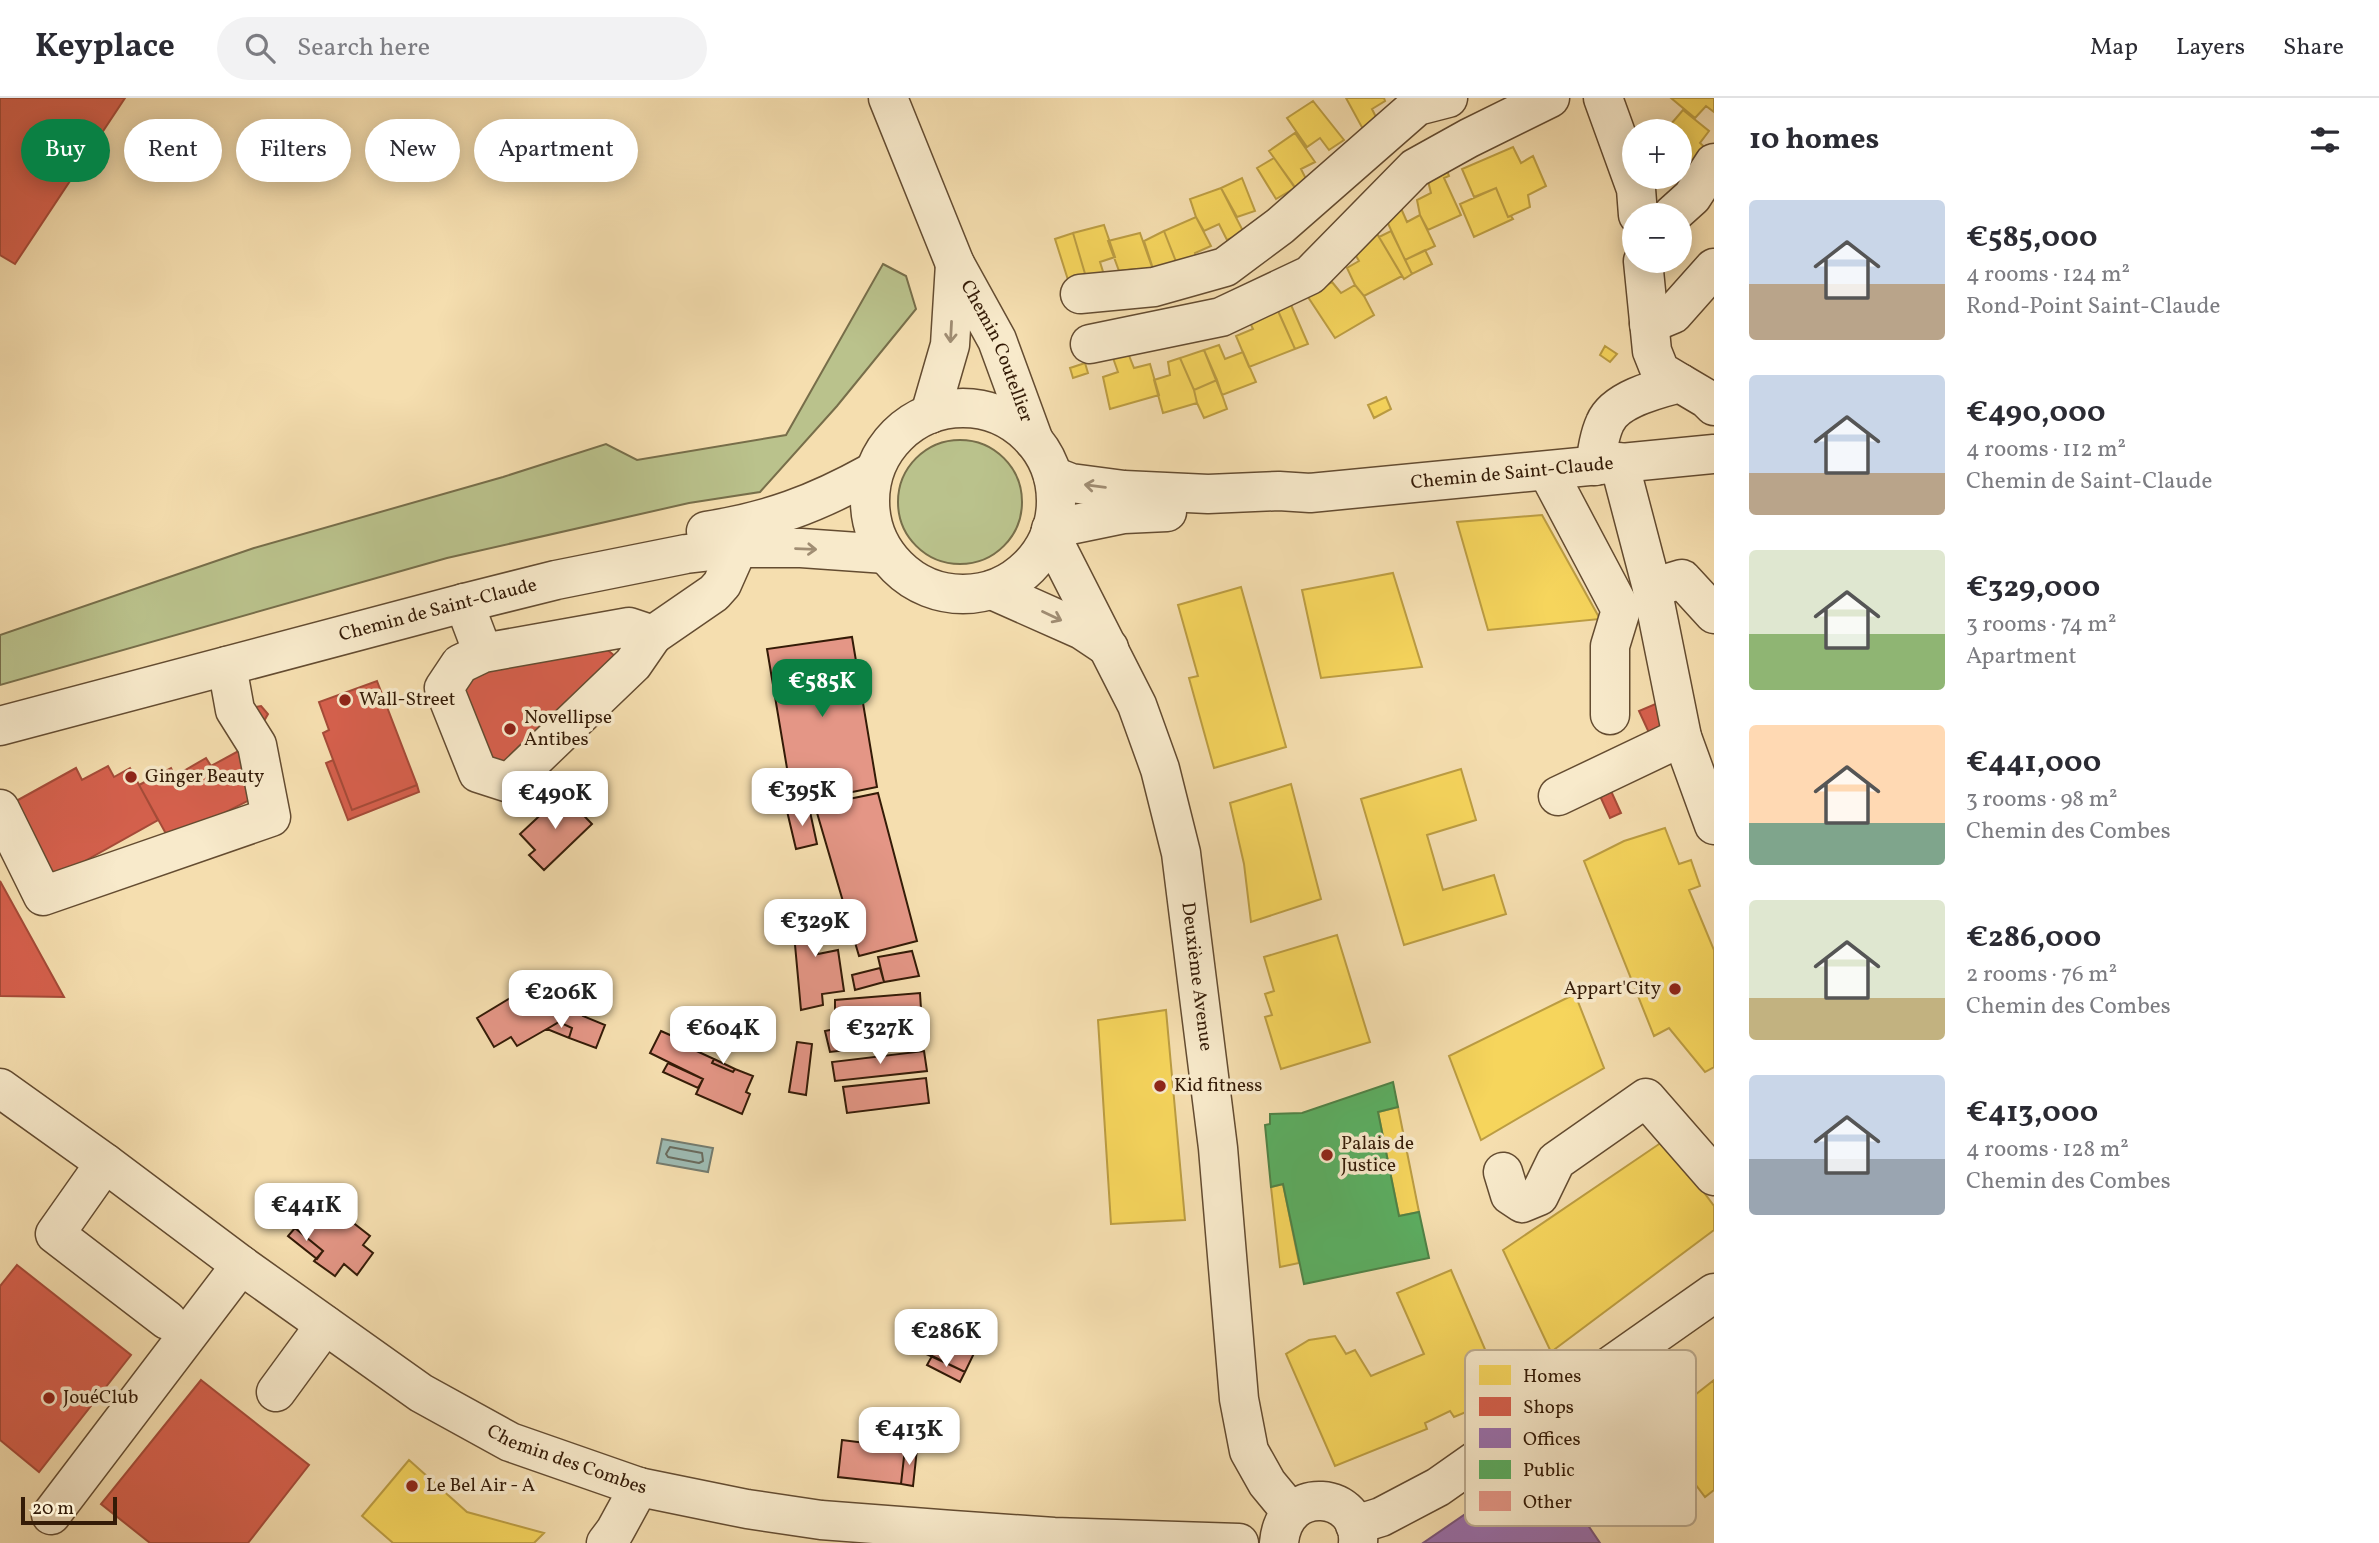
<!DOCTYPE html>
<html lang="en">
<head>
<meta charset="utf-8">
<style>
  body { margin:0; font-family:Vollkorn,serif; background:#f2f2f3; color:#2b2b33; height:100vh; display:flex; flex-direction:column; font-size:26px; white-space:nowrap }
  * { box-sizing:border-box; margin:0 }
  p { font-size:23px; color:#7c7c81 }
  .icon { flex:none; width:38px; height:38px; fill:none; stroke:currentColor; stroke-width:2; stroke-linecap:round; stroke-linejoin:round }
  .map { position:relative; flex:1; overflow:hidden }
  .details { display:flex; flex-direction:column; background:#fff; width:665px }
  .details>* { flex:none }
  .banner { position:absolute; left:21px; top:21px; width:665px; height:63px; display:flex; gap:14px }
  .buttons { position:absolute; left:1622px; top:21px; display:grid; gap:14px }
  .buttons a { display:grid; place-items:center; width:70px; height:70px; border-radius:50%; background:#fff; box-shadow:0 4px 18px #0003; font-size:35px }
  .scale { position:absolute; left:21px; bottom:18px; width:96px; box-sizing:border-box; padding-left:7px; border:4px solid #341b07; border-top:0; font-size:19px; line-height:24px; white-space:nowrap; color:#341b07; -webkit-text-stroke:5px #f8eacb; paint-order:stroke }
  .price { position:absolute; translate:-50% -60px; padding:0 16px; border-radius:14px; background:#fff; color:#222; font-size:23px; line-height:46px; filter:drop-shadow(0 2px 4px #0008) }
  .price::after { content:''; position:absolute; left:50%; top:42px; width:21px; height:16px; margin-left:-10px; background:inherit; clip-path:polygon(0 0,100% 0,50% 100%) }
  .price.on { background:#0b8043; color:#fff }
  ul { padding:0; list-style:none }
  li { display:flex; align-items:center; gap:21px; height:175px; padding:0 35px }
  li span { display:grid; place-items:center; flex:none; width:196px; height:140px; border-radius:7px; color:#555 }
  li>.icon { margin-inline-start:auto }
  span .icon { width:84px; height:84px; fill:#fffc; stroke-width:1 }
  li b { font-size:30px }
  h2 { display:flex; justify-content:space-between; align-items:center; height:84px; padding:0 35px; font-size:30px }
  .tag { padding:0 24px; border-radius:32px; background:#fff; box-shadow:0 4px 18px #0003; font-size:24px; line-height:63px }
  .tag.on { background:#0b8043; color:#fff }
  header { display:flex; align-items:center; gap:42px; box-sizing:border-box; height:98px; padding:0 35px; background:#fff; border-bottom:2px solid #e1e1e2 }
  header strong { font-size:33px }
  nav { display:flex; gap:38px; margin-inline-start:auto; font-size:24px }
  .search { width:490px; height:63px; background:#f2f2f3; display:flex; align-items:center; gap:18px; box-sizing:border-box; padding:0 24px; border-radius:38px; color:#7c7c81; font-size:26px }
  main { display:flex; flex:1; min-height:0 }
  .map>svg:first-child { display:block }
</style>
</head>
<body>
<header>
<strong>Keyplace</strong>
<div class="search"><svg class="icon" aria-label="search" viewBox="0 0 24 24"><circle cx="10" cy="10" r="6"/><path d="M15 15l6 6"/></svg>Search here</div>
<nav><a>Map</a><a>Layers</a><a>Share</a></nav>
</header>
<main>
<div class="map">
<svg width="1714" height="1445" viewBox="0 0 1714 1445">
  <rect width="100%" height="100%" fill="#f5deaf"/>
  <filter id="stains"><feTurbulence type="fractalNoise" baseFrequency=".00286" numOctaves="4"/><feColorMatrix values="0 0 0 0 .2 0 0 0 0 .09 0 0 0 0 .02 0 0 0 .5 -.17"/></filter>
  <radialGradient id="worn" r=".72"><stop offset=".6" stop-color="#630" stop-opacity="0"/><stop offset="1" stop-color="#630" stop-opacity=".3"/></radialGradient>
  <path fill="#bac28c" stroke="#776e4a" stroke-width="2" d="M883 166 906 178 916 211 837 308 760 394 689 405 447 460 0 587V537L254 450 503 379 606 346 637 362 786 337Z
    M898 404a62 62 0 1 1 124 0a62 62 0 1 1-124 0Z"/>
  <path fill="#9ebbb3" stroke="#747b6e" stroke-width="2" d="M662 1041 713 1050 708 1074 657 1065Z"/>
  <path fill="#f6d55c" stroke="#bc9d42" stroke-width="2" d="M1346 0H1384L1385 3 1372 11 1379 25 1364 33Z
    M1671 0H1714V14L1706 8 1695 20Z
    M1313 3 1344 42 1329 52 1320 40 1307 49 1287 20Z
    M1683 12 1709 33 1700 45 1712 56 1701 71 1680 52V33H1665Z
    M1295 35 1315 64 1301 71 1310 89 1300 96 1269 53Z
    M1513 49 1521 65 1533 58 1546 88 1528 97 1530 109 1508 119 1496 90 1474 99 1462 71Z
    M1680 52 1701 71 1690 85 1680 77Z
    M1274 60 1295 90 1276 101 1257 70Z
    M1446 70 1449 78 1444 80 1461 117 1428 132 1420 117 1417 102 1431 95 1427 79Z
    M1242 80 1255 113 1237 119 1221 90Z
    M1221 90 1244 135 1227 142 1219 126 1204 133 1196 119 1190 101Z
    M1496 90 1508 119 1511 118 1513 121 1474 139 1460 106Z
    M1400 108 1407 124 1420 117 1435 148 1405 162 1384 117Z
    M1196 119 1211 148 1195 155 1200 171 1182 179 1164 133Z
    M1104 127 1115 159 1100 164 1105 180 1088 186 1073 135Z
    M1164 133 1182 179 1157 183 1144 143Z
    M1391 133 1412 176 1404 181 1379 139Z
    M1376 134 1402 178 1364 198 1355 187 1347 170 1359 163 1352 151Z
    M1073 135 1086 179 1069 185 1055 141Z
    M1140 135 1157 183 1142 187 1135 171 1119 173 1108 143Z
    M1425 152 1432 166 1412 176 1405 162Z
    M1332 184 1341 195 1355 187 1364 198 1374 217 1335 240 1308 199Z
    M1288 200 1308 246 1295 251 1275 206Z
    M1274 204 1295 251 1249 269 1236 238 1253 231 1246 216Z
    M1219 247 1225 261 1243 254 1256 284 1222 297 1204 252Z
    M1605 248 1617 256 1610 264 1600 257Z
    M1204 252 1217 282 1194 292 1180 260Z
    M1128 255 1134 270 1150 266 1159 297 1110 311 1103 279 1118 274 1113 260Z
    M1180 260 1194 292 1197 305 1163 315 1154 282 1170 277 1168 264Z
    M1085 265 1088 275 1073 280 1070 270Z
    M1217 282 1227 311 1204 320 1197 305 1194 292Z
    M1386 299 1391 311 1374 320 1368 307Z
    M1542 417 1600 521 1488 532 1457 424Z
    M1393 475 1422 569 1321 580 1302 492Z
    M1241 489 1286 649 1214 670 1189 580 1198 578 1178 507Z
    M1461 671 1476 722 1427 737 1443 792 1494 777 1506 816 1404 847 1361 701Z
    M1291 686 1321 801 1251 824 1244 766 1230 705Z
    M1665 730 1679 766 1691 762 1700 788 1689 792 1714 852V969L1705 974 1669 930 1654 938 1584 763 1624 743Z
    M1337 837 1370 944 1281 971 1265 919 1272 917 1265 896 1274 893 1264 859Z
    M1575 896 1604 970 1481 1042 1449 958Z
    M1166 912 1185 1122 1111 1126 1098 922Z
    M1398 1009 1419 1114 1399 1118 1378 1014Z
    M1665 1042 1714 1108V1132L1551 1254 1503 1152Z
    M1283 1086 1299 1165 1280 1169 1271 1089Z
    M1451 1172 1505 1298 1454 1319 1450 1313 1425 1325 1427 1331 1335 1368 1286 1256 1309 1242 1335 1238 1346 1256 1355 1252 1371 1278 1424 1256 1397 1195Z
    M1714 1282V1392L1705 1399 1653 1330Z
    M409 1362 467 1414 544 1435 534 1445H393L362 1418Z"/>
  <path fill="#d6604d" stroke="#a54b38" stroke-width="2" d="M0 0H125L15 166 0 157Z
    M605 550 615 558 504 672 478 659 457 588 473 576Z
    M377 583 417 687 352 712 323 635 329 632 319 604Z
    M1660 604 1667 629 1650 637 1639 613Z
    M261 608 268 616 264 623 255 609Z
    M244 650 257 698 170 743 139 687 171 670 175 678 206 660 211 668Z
    M333 662 352 712 417 687 419 694 348 722 326 665Z
    M108 668 114 679 130 670 158 722 51 782 9 707 76 670 82 682Z
    M1611 693 1621 715 1610 720 1600 698Z
    M0 783 64 899 0 898Z
    M17 1167 131 1257 39 1374 0 1342V1188Z
    M201 1282 309 1367 248 1445H150L101 1406Z"/>
  <path fill="#9970ab" stroke="#7b567a" stroke-width="2" d="M1544 1362 1600 1445H1423Z"/>
  <path fill="#5aae61" stroke="#4f8246" stroke-width="2" d="M1393 984 1398 1009 1378 1014 1399 1118 1419 1114 1429 1160 1304 1186 1283 1086 1271 1089 1265 1027 1270 1026V1016L1302 1015Z"/>
  <g fill="none" stroke-linecap="round" stroke-linejoin="round">
    <path stroke="#696b5d" stroke-width="2" d="M670 1049 702 1055 703 1063 699 1065 668 1059 666 1056Z"/>
  </g>
  <path fill="#e49686" stroke="#341b07" stroke-width="2" d="M852 539 877 689 793 706 767 551Z
    M878 695 917 843 859 858 815 708Z
    M563 696 592 726 544 772 529 757 535 752 520 736Z
    M809 709 817 746 796 751 787 713Z
    M826 808 829 829 815 831 818 856 838 852 844 893 822 896 823 907 801 912 792 814Z
    M912 853 919 878 884 884 878 859Z
    M880 870 884 884 855 892 852 877Z
    M552 875 566 877 575 887 577 897 576 904 554 895 545 879Z
    M545 879 554 895 586 909 583 918 605 927 596 950 569 940 572 930 559 924 517 948 511 939 494 949 477 920Z
    M920 895 923 943 830 954 825 933 835 931V902Z
    M559 924 572 930 569 940 547 931Z
    M661 933 679 941 677 944 714 961 712 965 733 974 735 971 753 978 746 994 750 996 742 1016 696 996 703 981 650 955Z
    M797 944 812 946 806 997 789 994Z
    M924 953 927 973 835 983 832 964Z
    M714 961 735 971 733 974 712 965Z
    M668 965 703 981 698 990 663 974Z
    M926 980 929 1005 847 1015 843 989Z
    M319 1098 370 1138 363 1147 373 1155 357 1177 344 1166 335 1178 314 1163 323 1153 295 1130Z
    M295 1130 323 1153 317 1161 288 1138Z
    M924 1223 978 1247 965 1274 911 1249Z
    M932 1258 965 1274 960 1284 927 1267Z
    M842 1342 905 1350 901 1386 838 1379Z
    M905 1350 917 1351 913 1388 901 1386Z"/>
  <g fill="none" stroke-linecap="round" stroke-linejoin="round">
    <g stroke="#644c31" stroke-width="41">
      <g id="minor">
        <path id="s1" d="M888 0 955 166 997 242 1034 343"/>
        <path d="M1603 0 1636 91 1638 117"/>
        <path d="M1672 117 1692 99 1714 65"/>
        <path d="M1643 163 1652 253 1660 273 1680 285"/>
        <path d="M1080 196 1154 189 1225 169 1280 128 1417 8 1448 0"/>
        <path d="M1649 226 1673 216 1714 170"/>
        <path d="M1090 246 1221 219 1310 177 1415 70 1469 40 1550 0"/>
        <circle cx="963" cy="403" r="93"/>
        <path d="M930 316 950 247 955 166"/>
        <path d="M1619 364 1652 490 1682 639 1714 727"/>
        <path d="M1595 368C1597 354 1599 338 1605 325 1615 301 1657 291 1680 285L1707 301 1714 308"/>
        <path d="M1548 374 1621 512 1610 548V617"/>
        <path id="s2" d="M1053 378 1071 385 1124 392 1208 396 1279 393 1310 395 1714 356"/>
        <path d="M1051 431 1124 416 1167 414"/>
        <path d="M706 433C769 423 815 406 871 375"/>
        <path id="s3" d="M1050 436 1137 607 1160 671 1181 755 1218 1050 1239 1301 1249 1353 1267 1385 1291 1414"/>
        <path d="M1652 490 1682 481 1714 516"/>
        <path d="M992 492 1082 532 1109 550"/>
        <path d="M464 505 483 555 629 529 653 537 633 566 509 685 478 675 444 590 460 566 483 555"/>
        <path d="M653 537 714 495 722 486 738 450"/>
        <path id="s4" d="M0 628 464 505 556 482 686 456 738 450H801L886 456"/>
        <path d="M1558 698 1682 639"/>
        <path d="M0 711 43 798 271 719 257 647 235 612 227 568"/>
        <path id="s5" d="M0 990 105 1065 241 1167 421 1295 510 1344 639 1389 747 1411 821 1422 952 1432 1054 1439 1239 1445"/>
        <path d="M105 1065 55 1136 167 1222"/>
        <path d="M1503 1074 1510 1097 1522 1105 1539 1098 1556 1063 1646 1000 1714 1078"/>
        <path d="M276 1294 325 1227"/>
        <path d="M51 1417 241 1167"/>
        <path d="M1355 1427 1381 1419 1438 1389 1714 1195"/>
        <path d="M606 1445 615 1433 639 1389"/>
        <path d="M1279 1445C1284 1384 1362 1394 1358 1445"/>
      </g>
    </g>
    <use href="#minor" stroke="#f8eacb" stroke-width="38"/>
  </g>
  <defs><path id="oneway-shaft" d="M-6 0H5M1.5-3L5.5 0L1.5 3" fill="none" stroke-width="1.6" stroke-linecap="round" stroke-linejoin="round" transform="scale(1.75)"/></defs>
  <g stroke="#a08d73">
    <use href="#oneway-shaft" transform="translate(951 234) rotate(93)"/>
    <use href="#oneway-shaft" transform="translate(1095 388) rotate(-173)"/>
    <use href="#oneway-shaft" transform="translate(806 451) rotate(2)"/>
    <use href="#oneway-shaft" transform="translate(1052 518) rotate(25)"/>
  </g>
  <g fill="#8f2418" stroke="#f8eacb" stroke-width="2.5">
    <circle cx="345" cy="602" r="7"/>
    <circle cx="510" cy="631" r="7"/>
    <circle cx="131" cy="679" r="7"/>
    <circle cx="1675" cy="891" r="7"/>
    <circle cx="1160" cy="988" r="7"/>
    <circle cx="1327" cy="1057" r="7"/>
    <circle cx="49" cy="1300" r="7"/>
    <circle cx="412" cy="1388" r="7"/>
  </g>
  <g text-anchor="middle" dominant-baseline="central" stroke-width="7" stroke-linejoin="round" paint-order="stroke">
    <g font-size="19" fill="#341b07" stroke="#f8eacb">
      <text stroke="none"><textPath href="#s1" startOffset="276">Chemin Coutellier</textPath></text>
      <text stroke="none"><textPath href="#s2" startOffset="462">Chemin de Saint-Claude</textPath></text>
      <text stroke="none"><textPath href="#s4" startOffset="453">Chemin de Saint-Claude</textPath></text>
      <text stroke="none"><textPath href="#s3" startOffset="471">Deuxième Avenue</textPath></text>
      <text stroke="none"><textPath href="#s5" startOffset="681">Chemin des Combes</textPath></text>
    </g>
    <g font-size="19" fill="#341b07" stroke="#f8eacb" text-anchor="start">
      <text x="359" y="602">Wall-Street</text>
      <text x="524" y="620">Novellipse<tspan x="524" dy="22">Antibes</tspan></text>
      <text x="145" y="679">Ginger Beauty</text>
      <text x="1661" y="891" text-anchor="end">Appart'City</text>
      <text x="1174" y="988">Kid fitness</text>
      <text x="1341" y="1046">Palais de<tspan x="1341" dy="22">Justice</tspan></text>
      <text x="63" y="1300">JouéClub</text>
      <text x="426" y="1388">Le Bel Air - A</text>
    </g>
  </g>
  <rect x="1465" y="1252" width="231" height="176" rx="10" fill="#f8eacb" stroke="#bdac90" stroke-width="2"/>
  <rect x="1479" y="1267" width="32" height="20" fill="#f6d55c"/>
  <rect x="1479" y="1299" width="32" height="19" fill="#d6604d"/>
  <rect x="1479" y="1330" width="32" height="20" fill="#9970ab"/>
  <rect x="1479" y="1362" width="32" height="19" fill="#5aae61"/>
  <rect x="1479" y="1393" width="32" height="20" fill="#e49686"/>
  <g font-size="19" fill="#341b07">
    <text x="1523" y="1284">Homes</text>
    <text x="1523" y="1315">Shops</text>
    <text x="1523" y="1347">Offices</text>
    <text x="1523" y="1378">Public</text>
    <text x="1523" y="1410">Other</text>
  </g>
  <rect width="100%" height="100%" filter="url(#stains)"/>
  <rect width="100%" height="100%" fill="url(#worn)"/>
</svg>
<div class="buttons">
<a>+</a>
<a>−</a>
</div>
<div class="scale">20 m</div>
<b class="price on" style="left:822px;top:621px">€585K</b>
<b class="price" style="left:802px;top:730px">€395K</b>
<b class="price" style="left:555px;top:733px">€490K</b>
<b class="price" style="left:815px;top:861px">€329K</b>
<b class="price" style="left:561px;top:932px">€206K</b>
<b class="price" style="left:723px;top:968px">€604K</b>
<b class="price" style="left:880px;top:968px">€327K</b>
<b class="price" style="left:306px;top:1145px">€441K</b>
<b class="price" style="left:946px;top:1271px">€286K</b>
<b class="price" style="left:909px;top:1369px">€413K</b>
<div class="banner">
<a class="tag on">Buy</a>
<a class="tag">Rent</a>
<a class="tag">Filters</a>
<a class="tag">New</a>
<a class="tag">Apartment</a>
</div>
</div>
<section class="details">
<h2>10 homes<svg class="icon" aria-label="filters" viewBox="0 0 24 24"><path d="M4 7h16M4 17h16"/><circle cx="9" cy="7" r="2"/><circle cx="15" cy="17" r="2"/></svg></h2>
<ul>
<li><span style="background:linear-gradient(#c9d6e8 60%,#b9a48a 0)"><svg class="icon" aria-label="home" viewBox="0 0 24 24"><path d="M3 11l9-7 9 7M6 9v11h12V9"/></svg></span><div><b>€585,000</b><p>4 rooms · 124 m²</p><p>Rond-Point Saint-Claude</p></div></li>
<li><span style="background:linear-gradient(#c9d6e8 70%,#b9a48a 0)"><svg class="icon" aria-label="home" viewBox="0 0 24 24"><path d="M3 11l9-7 9 7M6 9v11h12V9"/></svg></span><div><b>€490,000</b><p>4 rooms · 112 m²</p><p>Chemin de Saint-Claude</p></div></li>
<li><span style="background:linear-gradient(#dfe7d0 60%,#8fb573 0)"><svg class="icon" aria-label="home" viewBox="0 0 24 24"><path d="M3 11l9-7 9 7M6 9v11h12V9"/></svg></span><div><b>€329,000</b><p>3 rooms · 74 m²</p><p>Apartment</p></div></li>
<li><span style="background:linear-gradient(#ffd9b3 70%,#7fa58c 0)"><svg class="icon" aria-label="home" viewBox="0 0 24 24"><path d="M3 11l9-7 9 7M6 9v11h12V9"/></svg></span><div><b>€441,000</b><p>3 rooms · 98 m²</p><p>Chemin des Combes</p></div></li>
<li><span style="background:linear-gradient(#dfe7d0 70%,#c2b280 0)"><svg class="icon" aria-label="home" viewBox="0 0 24 24"><path d="M3 11l9-7 9 7M6 9v11h12V9"/></svg></span><div><b>€286,000</b><p>2 rooms · 76 m²</p><p>Chemin des Combes</p></div></li>
<li><span style="background:linear-gradient(#c9d6e8 60%,#9aa5b1 0)"><svg class="icon" aria-label="home" viewBox="0 0 24 24"><path d="M3 11l9-7 9 7M6 9v11h12V9"/></svg></span><div><b>€413,000</b><p>4 rooms · 128 m²</p><p>Chemin des Combes</p></div></li>
</ul>
</section>
</main>
</body>
</html>
